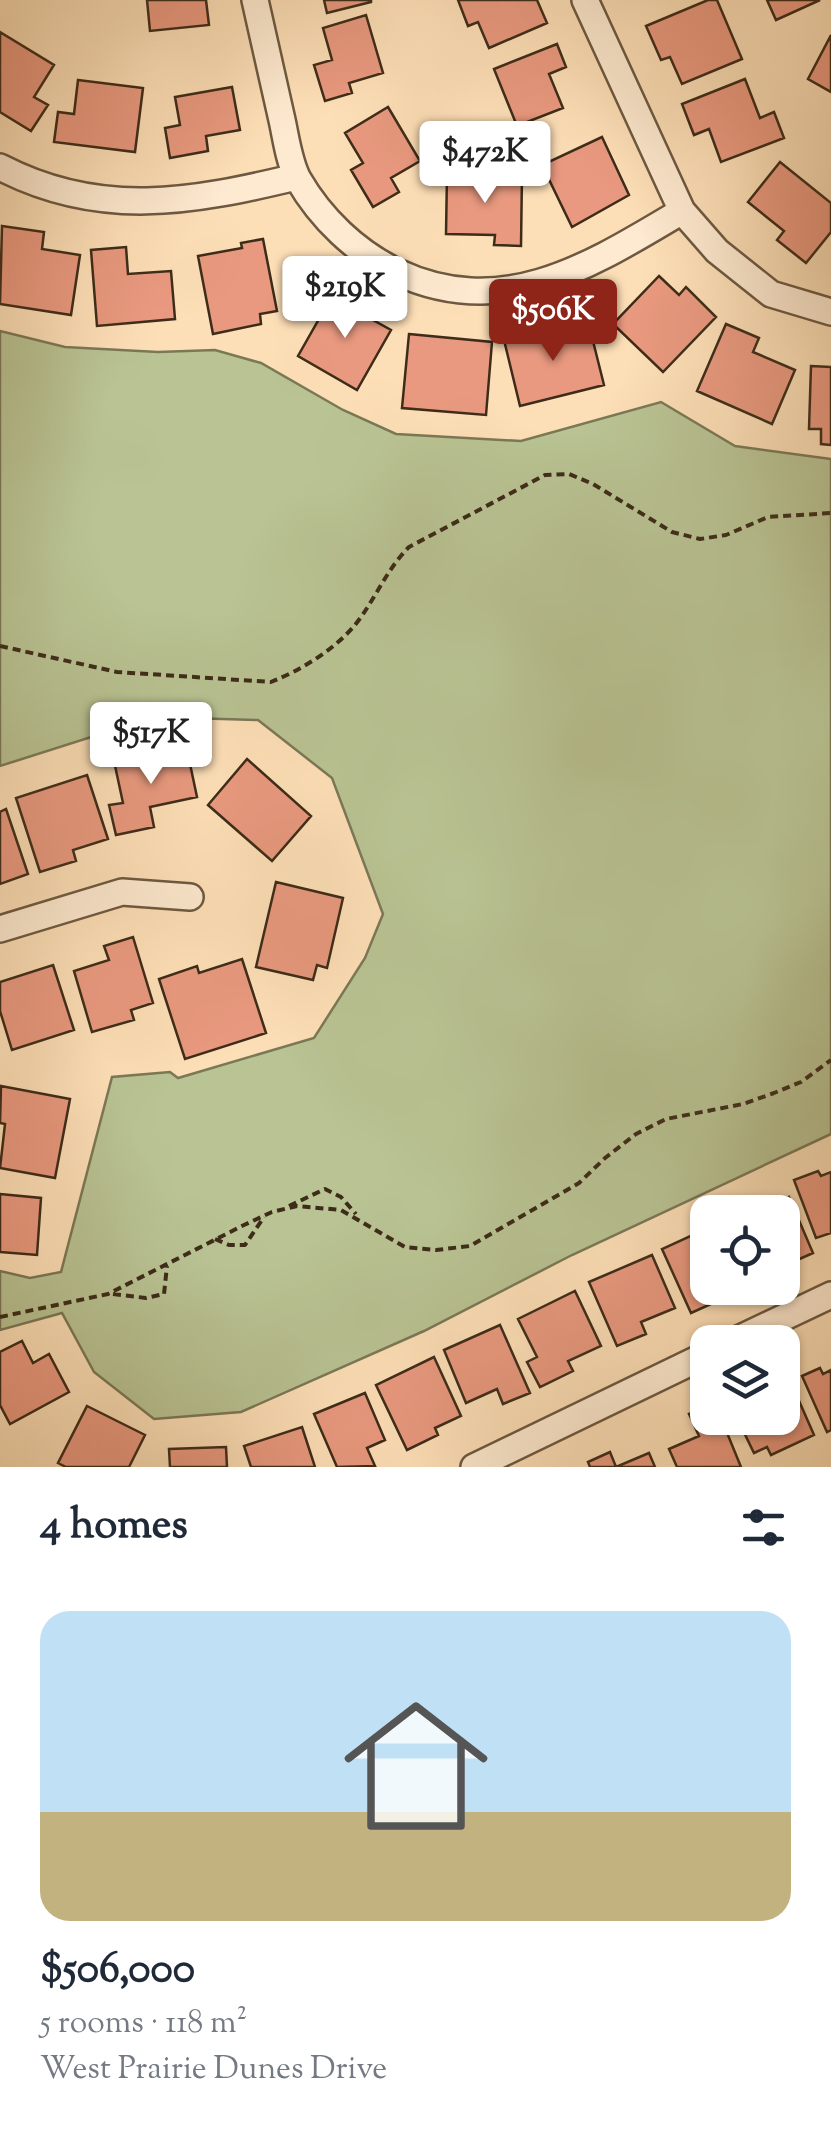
<!DOCTYPE html>
<html lang="en">
<head>
<meta charset="utf-8">
<style>
  body { margin:0; font-family:"Sorts Mill Goudy",serif; background:#f2f2f3; color:#1f2937; height:100vh; display:flex; flex-direction:column; font-size:38px; white-space:nowrap }
  * { box-sizing:border-box; margin:0 }
  p { font-size:32px; color:#747a83 }
  .icon { flex:none; width:55px; height:55px; fill:none; stroke:currentColor; stroke-width:2; stroke-linecap:round; stroke-linejoin:round }
  .map { position:relative; height:1467px; overflow:hidden }
  .drawer { display:flex; flex-direction:column; background:#fff; flex:1 }
  .drawer>* { flex:none }
  .buttons { position:absolute; left:690px; top:1195px; display:grid; gap:20px }
  .buttons a { display:grid; place-items:center; width:110px; height:110px; border-radius:20px; background:#fff; box-shadow:0 2px 8px #0004; font-size:50px }
  .price { position:absolute; translate:-50% -85px; padding:0 22px; border-radius:10px; background:#fff; color:#222; font-size:32px; line-height:65px; filter:drop-shadow(0 2px 5px #0008) }
  .price::after { content:''; position:absolute; left:50%; top:60px; width:30px; height:22px; margin-left:-15px; background:inherit; clip-path:polygon(0 0,100% 0,50% 100%) }
  .price.on { background:#8f2418; color:#fff }
  ul { padding:0; list-style:none }
  li { display:grid; align-content:center; gap:20px; height:530px; padding:0 40px }
  li span { display:grid; place-items:center; height:310px; border-radius:30px; color:#555 }
  li>.icon { margin-inline-start:auto }
  span .icon { width:180px; height:180px; fill:#fffc; stroke-width:1 }
  li b { font-size:42px }
  h2 { display:flex; justify-content:space-between; align-items:center; height:120px; padding:0 40px; font-size:42px }
  .map>svg:first-child { display:block }
</style>
</head>
<body>
<div class="map">
<svg width="831" height="1467" viewBox="0 0 831 1467">
  <rect width="100%" height="100%" fill="#fddfb7"/>
  <filter id="stains"><feTurbulence type="fractalNoise" baseFrequency=".002" numOctaves="4"/><feColorMatrix values="0 0 0 0 .2 0 0 0 0 .09 0 0 0 0 .02 0 0 0 .5 -.17"/></filter>
  <radialGradient id="worn" r=".72"><stop offset=".6" stop-color="#630" stop-opacity="0"/><stop offset="1" stop-color="#630" stop-opacity=".3"/></radialGradient>
  <path fill="#b9c393" stroke="#7b7856" stroke-width="2.5" d="M0 331 65 347 158 352 215 350 261 363 343 410 396 434 521 441 661 402 735 446 831 459V1134L572 1255 424 1331 241 1412 154 1419 94 1372 62 1313 0 1330V1271L30 1278 61 1272 112 1077 170 1072 178 1078 314 1038 365 958 383 914 332 778 258 720 154 717 0 766Z"/>
  <path fill="#e9997f" stroke="#3d2c19" stroke-width="2.5" d="M147 0H206L209 25 150 31Z
    M324 0H371V2L327 13Z
    M458 0H537L547 23 489 48 478 22 468 26Z
    M708 0H717L742 59 682 84 670 57 661 60 646 26Z
    M767 0H820L776 20Z
    M366 15 383 73 349 83 352 93 325 101 314 65 332 60 323 28Z
    M0 32 54 65 34 97 48 105 31 131 0 112Z
    M831 35V92L808 79Z
    M557 44 566 67 549 74 563 108 517 126 494 69Z
    M745 79 760 118 774 112 784 138 721 162 709 129 694 135 682 104Z
    M78 80 143 88 135 152 54 142 58 112 74 114Z
    M232 87 240 130 206 136 208 151 170 158 165 128 180 125 175 97Z
    M388 107 420 161 391 178 399 192 373 207 351 170 363 163 345 133Z
    M602 137 629 195 572 227 542 165Z
    M780 162 831 203V232L806 263 777 240 784 231 748 202Z
    M447 173 522 174 521 246 494 245 495 235 446 234Z
    M2 226 44 232 42 249 80 255 71 315 0 304Z
    M263 239 277 311 260 314 261 324 213 334 198 256 242 248 241 243Z
    M126 247 128 274 171 271 175 319 97 326 91 250Z
    M659 276 679 295 686 287 716 317 663 372 613 324Z
    M336 289 368 308 364 315 391 330 357 390 298 356Z
    M726 324 759 338 753 352 795 370 772 424 697 391Z
    M589 325 604 385 520 406 504 340 542 331 543 337Z
    M409 334 492 342 486 415 402 408Z
    M811 366 831 367V445L821 444V429H809Z
    M186 745 197 797 150 807 154 827 116 835 109 805 123 803 114 761Z
    M247 759 311 816 272 861 208 805Z
    M87 775 108 839 73 850 76 861 40 872 16 798Z
    M6 809 28 874 0 884V812Z
    M276 882 343 898 327 968 317 965 313 980 256 967Z
    M133 937 153 1003 131 1010 134 1020 92 1032 74 971 109 960 104 946Z
    M242 959 266 1033 185 1059 159 979 197 966 199 973Z
    M53 965 74 1030 12 1050 0 1011V982Z
    M1 1086 70 1099 55 1178 0 1168 5 1124 0 1123Z
    M818 1171 821 1176 831 1172V1233L816 1238 794 1180Z
    M0 1194 41 1198 37 1255 0 1252Z
    M789 1197 813 1253 786 1265 782 1256V1212H754Z
    M708 1228V1288H723L715 1291 720 1300 691 1313 662 1249Z
    M652 1255 675 1308 641 1322 646 1334 617 1346 589 1282Z
    M575 1291 601 1346 568 1361 573 1371 540 1387 527 1362 537 1357 518 1319Z
    M500 1325 530 1393 503 1404 497 1389 466 1403 444 1350Z
    M22 1341 33 1363 49 1354 69 1392 10 1424 0 1405V1352Z
    M434 1357 461 1416 435 1428 438 1435 407 1450 376 1385Z
    M820 1368 823 1374 831 1370V1430L827 1432 802 1376Z
    M365 1393 385 1440 367 1448 375 1466 337 1467 314 1414Z
    M796 1394 814 1435 771 1455 767 1447 754 1453 737 1418H782V1400Z
    M87 1406 145 1435 129 1467H66L58 1463Z
    M708 1406V1418H721L741 1467H677L669 1449 699 1436 689 1414Z
    M302 1427 315 1467H251L244 1446Z
    M226 1447 227 1467H170L169 1449Z
    M610 1452 616 1467 649 1453 655 1467H590L588 1462Z"/>
  <g fill="none" stroke-linecap="round" stroke-linejoin="round">
    <g stroke="#6d5940" stroke-width="30">
      <path id="street" d="M255 0C264 40 273 80 282 120 286 138 289 162 298 179 321 219 356 252 397 272 504 322 591 265 682 211
        M585 0 682 211 717 251 771 294 831 312
        M0 167C100 219 192 202 296 177
        M0 929 122 892 190 897
        M732 1342 831 1295
        M474 1467 708 1354"/>
    </g>
    <path stroke="#3d2c19" stroke-width="4" stroke-dasharray="8 5" stroke-linecap="butt" d="M0 646 117 672 271 682C301 670 334 650 355 625 375 600 386 570 409 547L545 475 569 474 593 484 672 532 700 539 726 535 768 517 831 513
      M289 1206 325 1189 341 1197 356 1214
      M215 1239 229 1245H245L264 1217
      M113 1294 146 1298 164 1294 167 1266
      M0 1317 108 1294 244 1225 272 1212 297 1206 341 1210 405 1247 436 1250 470 1246 579 1183 605 1158 636 1134 666 1119 743 1104 774 1093 801 1082 831 1060"/>
    <use href="#street" stroke="#feead0" stroke-width="25"/>
  </g>
  <rect width="100%" height="100%" filter="url(#stains)"/>
  <rect width="100%" height="100%" fill="url(#worn)"/>
</svg>
<div class="buttons">
<a><svg class="icon" aria-label="locate" viewBox="0 0 24 24"><circle cx="12" cy="12" r="6"/><path d="M12 2v4M12 18v4M2 12h4M18 12h4"/></svg></a>
<a><svg class="icon" aria-label="layers" viewBox="0 0 24 24"><path d="M12 4l9 5-9 5-9-5zM3 14l9 5 9-5"/></svg></a>
</div>
<b class="price" style="left:485px;top:206px">$472K</b>
<b class="price" style="left:345px;top:341px">$219K</b>
<b class="price on" style="left:553px;top:364px">$506K</b>
<b class="price" style="left:151px;top:787px">$517K</b>
</div>
<section class="drawer">
<h2>4 homes<svg class="icon" aria-label="filters" viewBox="0 0 24 24"><path d="M4 7h16M4 17h16"/><circle cx="9" cy="7" r="2"/><circle cx="15" cy="17" r="2"/></svg></h2>
<ul>
<li><span style="background:linear-gradient(#bfe0f5 65%,#c2b280 0)"><svg class="icon" aria-label="home" viewBox="0 0 24 24"><path d="M3 11l9-7 9 7M6 9v11h12V9"/></svg></span><div><b>$506,000</b><p>5 rooms · 118 m²</p><p>West Prairie Dunes Drive</p></div></li>
</ul>
</section>
</body>
</html>
